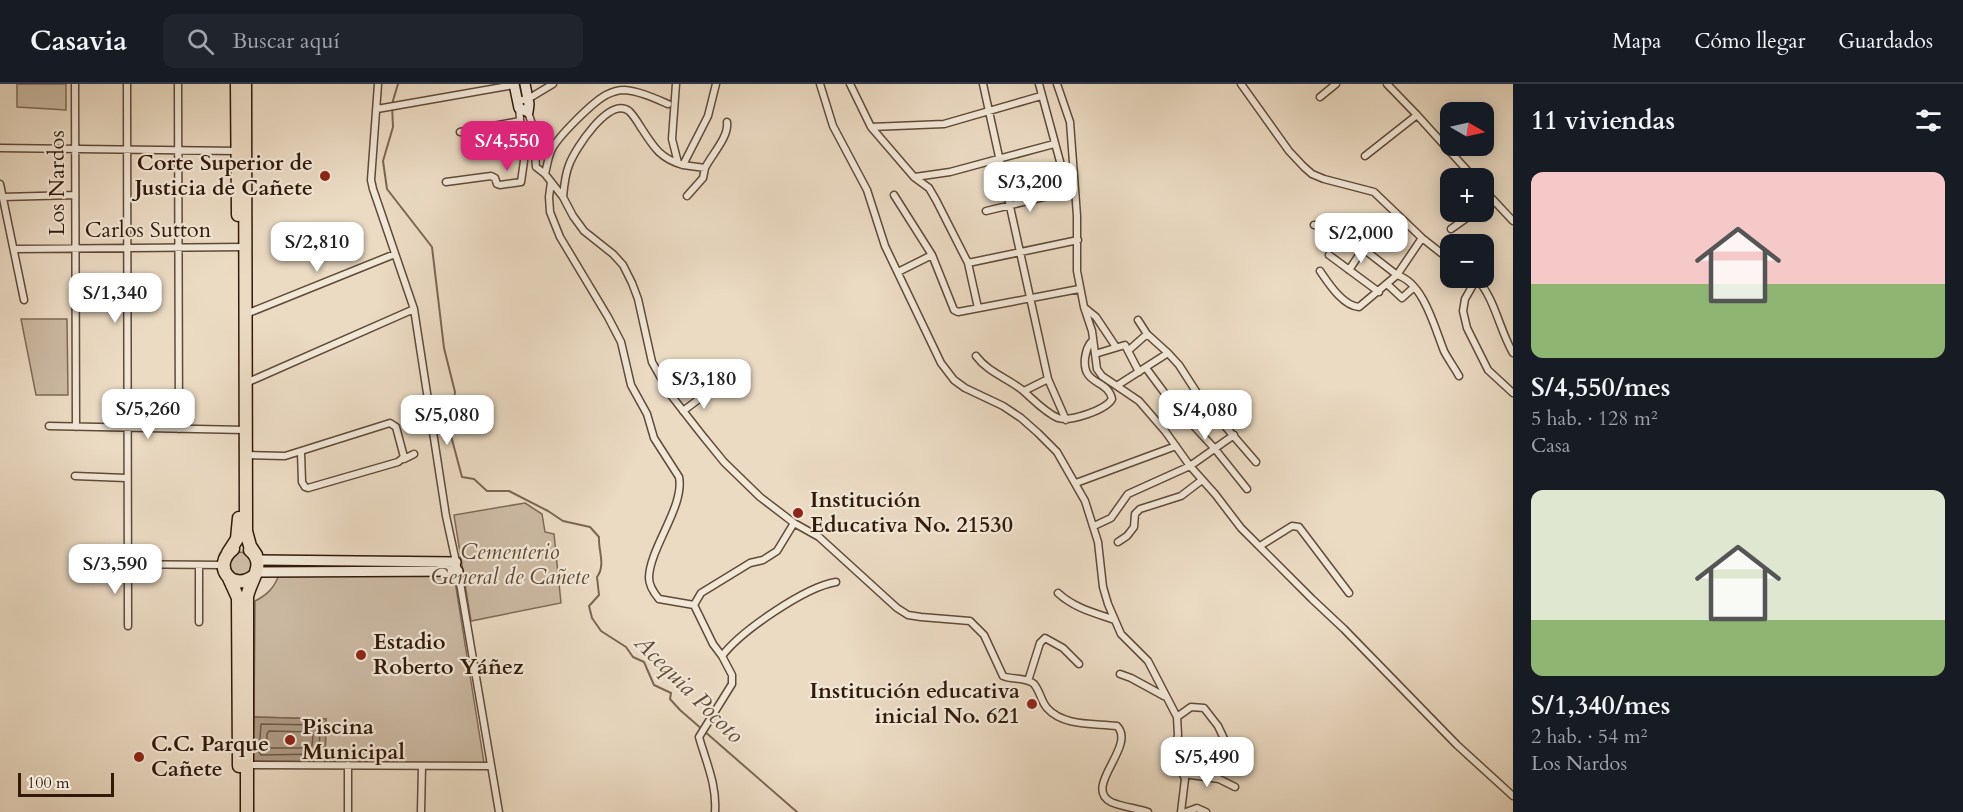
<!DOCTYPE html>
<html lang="es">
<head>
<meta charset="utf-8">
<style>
  body { margin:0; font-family:Cardo,serif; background:#20242c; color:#f1f3f6; height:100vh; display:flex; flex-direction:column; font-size:22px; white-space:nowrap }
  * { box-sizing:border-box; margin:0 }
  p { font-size:20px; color:#9ea1a6 }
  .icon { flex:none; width:33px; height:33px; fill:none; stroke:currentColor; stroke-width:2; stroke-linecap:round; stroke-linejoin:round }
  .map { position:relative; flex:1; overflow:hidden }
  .sheet { display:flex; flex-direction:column; background:#171b24; width:450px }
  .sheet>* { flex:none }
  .needle { width:39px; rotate:99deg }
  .buttons { position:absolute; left:1440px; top:18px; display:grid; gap:12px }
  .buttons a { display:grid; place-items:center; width:54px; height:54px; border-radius:12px; background:#171b24; box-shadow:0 3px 15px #0003; font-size:30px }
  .scale { position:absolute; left:18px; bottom:15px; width:96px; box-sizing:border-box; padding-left:6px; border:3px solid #311a08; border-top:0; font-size:16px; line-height:21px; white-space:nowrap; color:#311a08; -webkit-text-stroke:4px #f2e8d8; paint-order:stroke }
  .price { position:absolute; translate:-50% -51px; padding:0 14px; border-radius:12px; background:#fff; color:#222; font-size:20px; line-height:39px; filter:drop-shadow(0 2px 3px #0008) }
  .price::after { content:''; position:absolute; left:50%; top:36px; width:18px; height:14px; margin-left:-9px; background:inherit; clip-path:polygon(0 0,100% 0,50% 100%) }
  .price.current { background:#db2777; color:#fff }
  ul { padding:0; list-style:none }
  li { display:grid; align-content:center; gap:12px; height:318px; padding:0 18px }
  li span { display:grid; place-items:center; height:186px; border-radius:12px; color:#555 }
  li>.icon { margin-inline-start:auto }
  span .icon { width:108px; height:108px; fill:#fffc; stroke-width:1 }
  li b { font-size:26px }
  h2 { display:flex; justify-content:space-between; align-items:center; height:72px; padding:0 18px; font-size:26px }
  header { display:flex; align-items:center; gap:36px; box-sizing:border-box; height:84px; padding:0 30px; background:#171b24; border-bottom:2px solid #363941 }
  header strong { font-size:28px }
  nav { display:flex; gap:33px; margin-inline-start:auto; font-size:21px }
  .search { width:420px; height:54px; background:#20242c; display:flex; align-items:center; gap:15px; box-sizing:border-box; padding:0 21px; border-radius:12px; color:#9ea1a6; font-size:22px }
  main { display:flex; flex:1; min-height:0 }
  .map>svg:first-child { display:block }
</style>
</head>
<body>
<header>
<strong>Casavia</strong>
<div class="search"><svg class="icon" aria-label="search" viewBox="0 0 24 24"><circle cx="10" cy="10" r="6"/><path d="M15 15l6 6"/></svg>Buscar aquí</div>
<nav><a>Mapa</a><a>Cómo llegar</a><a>Guardados</a></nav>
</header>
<main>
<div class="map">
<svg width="1513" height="728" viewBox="0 0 1513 728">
  <rect width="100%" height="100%" fill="#ebdbc3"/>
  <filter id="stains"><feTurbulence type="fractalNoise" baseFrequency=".00333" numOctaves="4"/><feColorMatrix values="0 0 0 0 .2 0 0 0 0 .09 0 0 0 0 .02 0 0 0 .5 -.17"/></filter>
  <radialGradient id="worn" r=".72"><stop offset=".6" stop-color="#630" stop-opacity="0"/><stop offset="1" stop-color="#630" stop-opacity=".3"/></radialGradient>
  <path fill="#cbbaa3" stroke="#7e6a56" stroke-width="1.5" d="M17 0H66V26L17 23Z
    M21 235H67L68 311H36Z
    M525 419 542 430 545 448 554 450 561 519 471 537 454 431Z
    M239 468 248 469 254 485 245 494 230 489 228 476 234 469Z
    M279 491H454L484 679 325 678 326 635 254 633 255 517C267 511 274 504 279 491Z"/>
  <path fill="#ac9983" stroke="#7b6652" stroke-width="1.5" d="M254 633 326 635 325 678 253 677Z"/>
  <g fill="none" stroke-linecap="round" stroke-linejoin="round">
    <path stroke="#6e5a46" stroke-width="1.5" d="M261 640 319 641 320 644 319 670 261 671 259 668Z
      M269 647 310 648 313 651 312 662 309 664H269L267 661V650Z"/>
    <path stroke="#7b6652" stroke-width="2" d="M398 0 392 20 393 43 383 77 387 105 432 163 444 264 455 308 450 348 462 393 474 395 487 407H509L548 427 563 437 590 443 599 453C598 466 606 481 597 493L599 511 589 522 592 534 601 547 626 563 633 573 644 578 654 601 671 609 670 615 680 626 797 728"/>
    <g stroke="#604a37" stroke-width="9">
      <path id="street" d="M75 0 76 343
        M127 0 128 542
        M178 0 179 345
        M378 0 371 96 373 105 414 225 446 432 458 487 499 728
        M676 0 672 55 678 79
        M820 0 833 42 867 106 885 162 941 279 954 296 965 304 1003 322 1021 334 1038 349 1057 368 1085 417 1098 458 1103 503 1108 520 1121 550 1148 577 1177 633 1178 651 1174 668 1185 695 1181 728
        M850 0 871 43 914 93 929 104 936 116 968 179 978 224
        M983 0 1048 295 1066 336
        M1039 0 1068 107
        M1057 0 1070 38 1077 132V187L1084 223 1092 247 1097 285 1102 292 1139 317 1165 347 1190 382 1215 410 1241 444 1312 515 1344 545 1457 661 1513 712
        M1241 0 1289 67 1304 83 1312 90 1324 95 1374 108 1422 154 1450 176
        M1387 0 1417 31 1474 94
        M1320 13 1336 0
        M517 17 528 15 553 0
        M377 25 514 1
        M528 28 533 43 536 83 545 90 563 113 573 132 584 147 613 170 623 181 632 199 638 215 652 278 670 310 702 351 724 378 760 413 794 439 819 453 897 524 908 531 921 533 970 537 984 551 1003 592C1012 596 1026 593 1034 600 1040 607 1041 617 1047 624 1064 643 1095 639 1117 642 1137 662 1082 703 1111 718 1122 723 1136 724 1148 728
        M871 43 944 40 1041 12
        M460 48 520 37
        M0 64 239 67
        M1365 72 1417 31
        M683 81 705 84C712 70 729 53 727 38
        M545 90C547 82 548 74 551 67 557 53 593 18 606 11 612 8 618 6 624 6 639 7 654 14 668 20
        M915 93 950 88 1054 60
        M446 98 491 92 495 94 497 100 500 101 521 98 524 77 519 24
        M551 98 549 113 550 128 560 153 608 233 621 258 631 301 647 330 654 354 679 393C685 422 649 465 649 494 649 502 654 509 659 515L694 521
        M0 100 24 216
        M1484 106 1513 137
        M894 111 932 171 954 226 958 228 1079 205
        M687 112 703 94 705 84
        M3 113 75 111
        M563 113C564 102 565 91 569 81 575 65 609 12 629 27 633 31 637 37 640 42 653 62 659 74 683 81L708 32 716 0
        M1484 121 1492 115
        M986 127 1069 107
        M1314 141 1339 146 1397 191C1424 199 1435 245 1444 267 1448 275 1454 283 1459 292
        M1451 145 1475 128
        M14 165 246 163
        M1329 171 1379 208
        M968 179 1078 156
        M1349 186 1363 165
        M1320 187C1329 200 1343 222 1359 223L1397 191 1422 154
        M898 188 932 171
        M1476 194C1495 214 1499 245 1513 269
        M1477 194 1465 215 1463 227 1467 244 1488 286 1513 309
        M1387 200 1402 214 1413 204
        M1085 224 1096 233 1116 263
        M246 230 395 170
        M1138 236 1147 250 1168 269
        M1129 266 1147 250
        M1095 270 1125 261 1139 288
        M976 272C988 288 1005 293 1021 305 1032 314 1044 328 1058 334 1070 338 1106 326 1112 315 1108 295 1082 302 1085 274 1086 268 1087 262 1092 257
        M1146 284 1169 315 1215 365 1247 405
        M246 299 414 225
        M1118 301 1168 269 1179 281 1199 312 1256 378
        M1024 307 1048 295
        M683 327 711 306
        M49 342 246 346
        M246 371 285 372 390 339 396 343 404 373 398 378 308 404 305 403 302 398 301 368
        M404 375 414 370
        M75 392 126 394
        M1076 399 1176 362
        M1094 442 1111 434 1128 410 1190 382 1234 351
        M1118 458 1127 452 1134 443 1135 430 1140 425 1181 412 1202 396
        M1260 462 1292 442 1299 443 1349 509
        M106 480 223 481
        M1058 509C1074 524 1095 529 1115 536
        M199 538V481
        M722 572 713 560 694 521 701 509 750 479 763 476 777 467 794 439
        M1120 590 1131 594 1164 612
        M1028 597 1040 559 1045 554 1063 564 1079 580
        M1177 633 1191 623 1204 624 1218 642 1236 680
        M245 681 490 682
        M1184 690 1219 695 1235 703
        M348 728V681
        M421 728 422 682
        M715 728C717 701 706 678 699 653L732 600V591L722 572C741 547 805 503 836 498
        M1186 728 1197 724 1206 728"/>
    </g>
    <g stroke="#311a08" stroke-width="12">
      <path id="secondary" d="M514 0 519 24 528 28 529 20 525 0
        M258 476 456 478
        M257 488 458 487"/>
    </g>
    <g stroke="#311a08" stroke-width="15">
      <path id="highway" d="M237 0 238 131
        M245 0 246 447 250 462 256 471
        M233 465C211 482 232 509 254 492
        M228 469 237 455 239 434
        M228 492 238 514 239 682
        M247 728V513C250 496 267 480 250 466"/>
    </g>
    <use href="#street" stroke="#f2e8d8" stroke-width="6"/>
    <use href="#secondary" stroke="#f2e8d8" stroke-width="9"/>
    <use href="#highway" stroke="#ebdbc3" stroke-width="12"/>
  </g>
  <g fill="#8f2418" stroke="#f2e8d8" stroke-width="2">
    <circle cx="325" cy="92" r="6"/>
    <circle cx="798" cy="429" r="6"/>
    <circle cx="361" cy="571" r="6"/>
    <circle cx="1032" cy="620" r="6"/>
    <circle cx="290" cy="656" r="6"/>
    <circle cx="139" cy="673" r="6"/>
  </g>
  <g text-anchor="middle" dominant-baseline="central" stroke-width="4.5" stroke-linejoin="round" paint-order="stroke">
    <g font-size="22" font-weight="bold" fill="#311a08" stroke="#f2e8d8" text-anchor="start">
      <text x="313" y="79" text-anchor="end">Corte Superior de<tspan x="313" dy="25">Justicia de Cañete</tspan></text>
      <text x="810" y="416">Institución<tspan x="810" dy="25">Educativa No. 21530</tspan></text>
      <text x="373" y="558">Estadio<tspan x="373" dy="25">Roberto Yáñez</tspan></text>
      <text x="1020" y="607" text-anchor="end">Institución educativa<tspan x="1020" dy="25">inicial No. 621</tspan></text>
      <text x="302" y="643">Piscina<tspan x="302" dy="25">Municipal</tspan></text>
      <text x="151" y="660">C.C. Parque<tspan x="151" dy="25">Cañete</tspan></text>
    </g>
    <g font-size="22" fill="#311a08" stroke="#f2e8d8">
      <text transform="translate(57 99) rotate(-90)">Los Nardos</text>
      <text x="148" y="146">Carlos Sutton</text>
    </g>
    <g font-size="22" font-style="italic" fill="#5f4a36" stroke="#f2e8d8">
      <text x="510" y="468">Cementerio<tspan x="510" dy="25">General de Cañete</tspan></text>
    </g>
    <g font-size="24" font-style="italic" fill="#624d39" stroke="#f2e8d8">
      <text transform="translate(689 605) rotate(45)">Acequia Pocoto</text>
    </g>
  </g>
  <rect width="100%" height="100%" filter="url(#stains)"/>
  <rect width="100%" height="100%" fill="url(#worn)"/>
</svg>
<div class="buttons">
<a><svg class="needle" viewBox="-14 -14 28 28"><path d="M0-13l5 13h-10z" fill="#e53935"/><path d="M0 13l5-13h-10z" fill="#9ea1a6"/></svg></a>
<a>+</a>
<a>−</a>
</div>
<div class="scale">100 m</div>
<b class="price current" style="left:507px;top:88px">S/4,550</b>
<b class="price" style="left:1030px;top:129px">S/3,200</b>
<b class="price" style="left:1361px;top:180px">S/2,000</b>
<b class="price" style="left:317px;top:189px">S/2,810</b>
<b class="price" style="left:115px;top:240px">S/1,340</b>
<b class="price" style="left:704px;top:326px">S/3,180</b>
<b class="price" style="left:148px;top:356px">S/5,260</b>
<b class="price" style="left:1205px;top:357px">S/4,080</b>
<b class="price" style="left:447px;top:362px">S/5,080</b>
<b class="price" style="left:115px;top:511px">S/3,590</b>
<b class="price" style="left:1207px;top:704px">S/5,490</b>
</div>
<section class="sheet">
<h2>11 viviendas<svg class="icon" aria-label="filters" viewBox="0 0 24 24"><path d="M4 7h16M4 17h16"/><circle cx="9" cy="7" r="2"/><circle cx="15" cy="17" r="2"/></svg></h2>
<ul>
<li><span style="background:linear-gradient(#f6c9c9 60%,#8fb573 0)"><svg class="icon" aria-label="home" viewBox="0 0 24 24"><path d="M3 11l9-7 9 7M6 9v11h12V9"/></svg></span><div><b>S/4,550/mes</b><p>5 hab. · 128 m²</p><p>Casa</p></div></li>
<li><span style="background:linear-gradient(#dfe7d0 70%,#8fb573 0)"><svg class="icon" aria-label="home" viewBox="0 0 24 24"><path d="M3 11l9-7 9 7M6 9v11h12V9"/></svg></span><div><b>S/1,340/mes</b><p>2 hab. · 54 m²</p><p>Los Nardos</p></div></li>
</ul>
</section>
</main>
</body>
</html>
